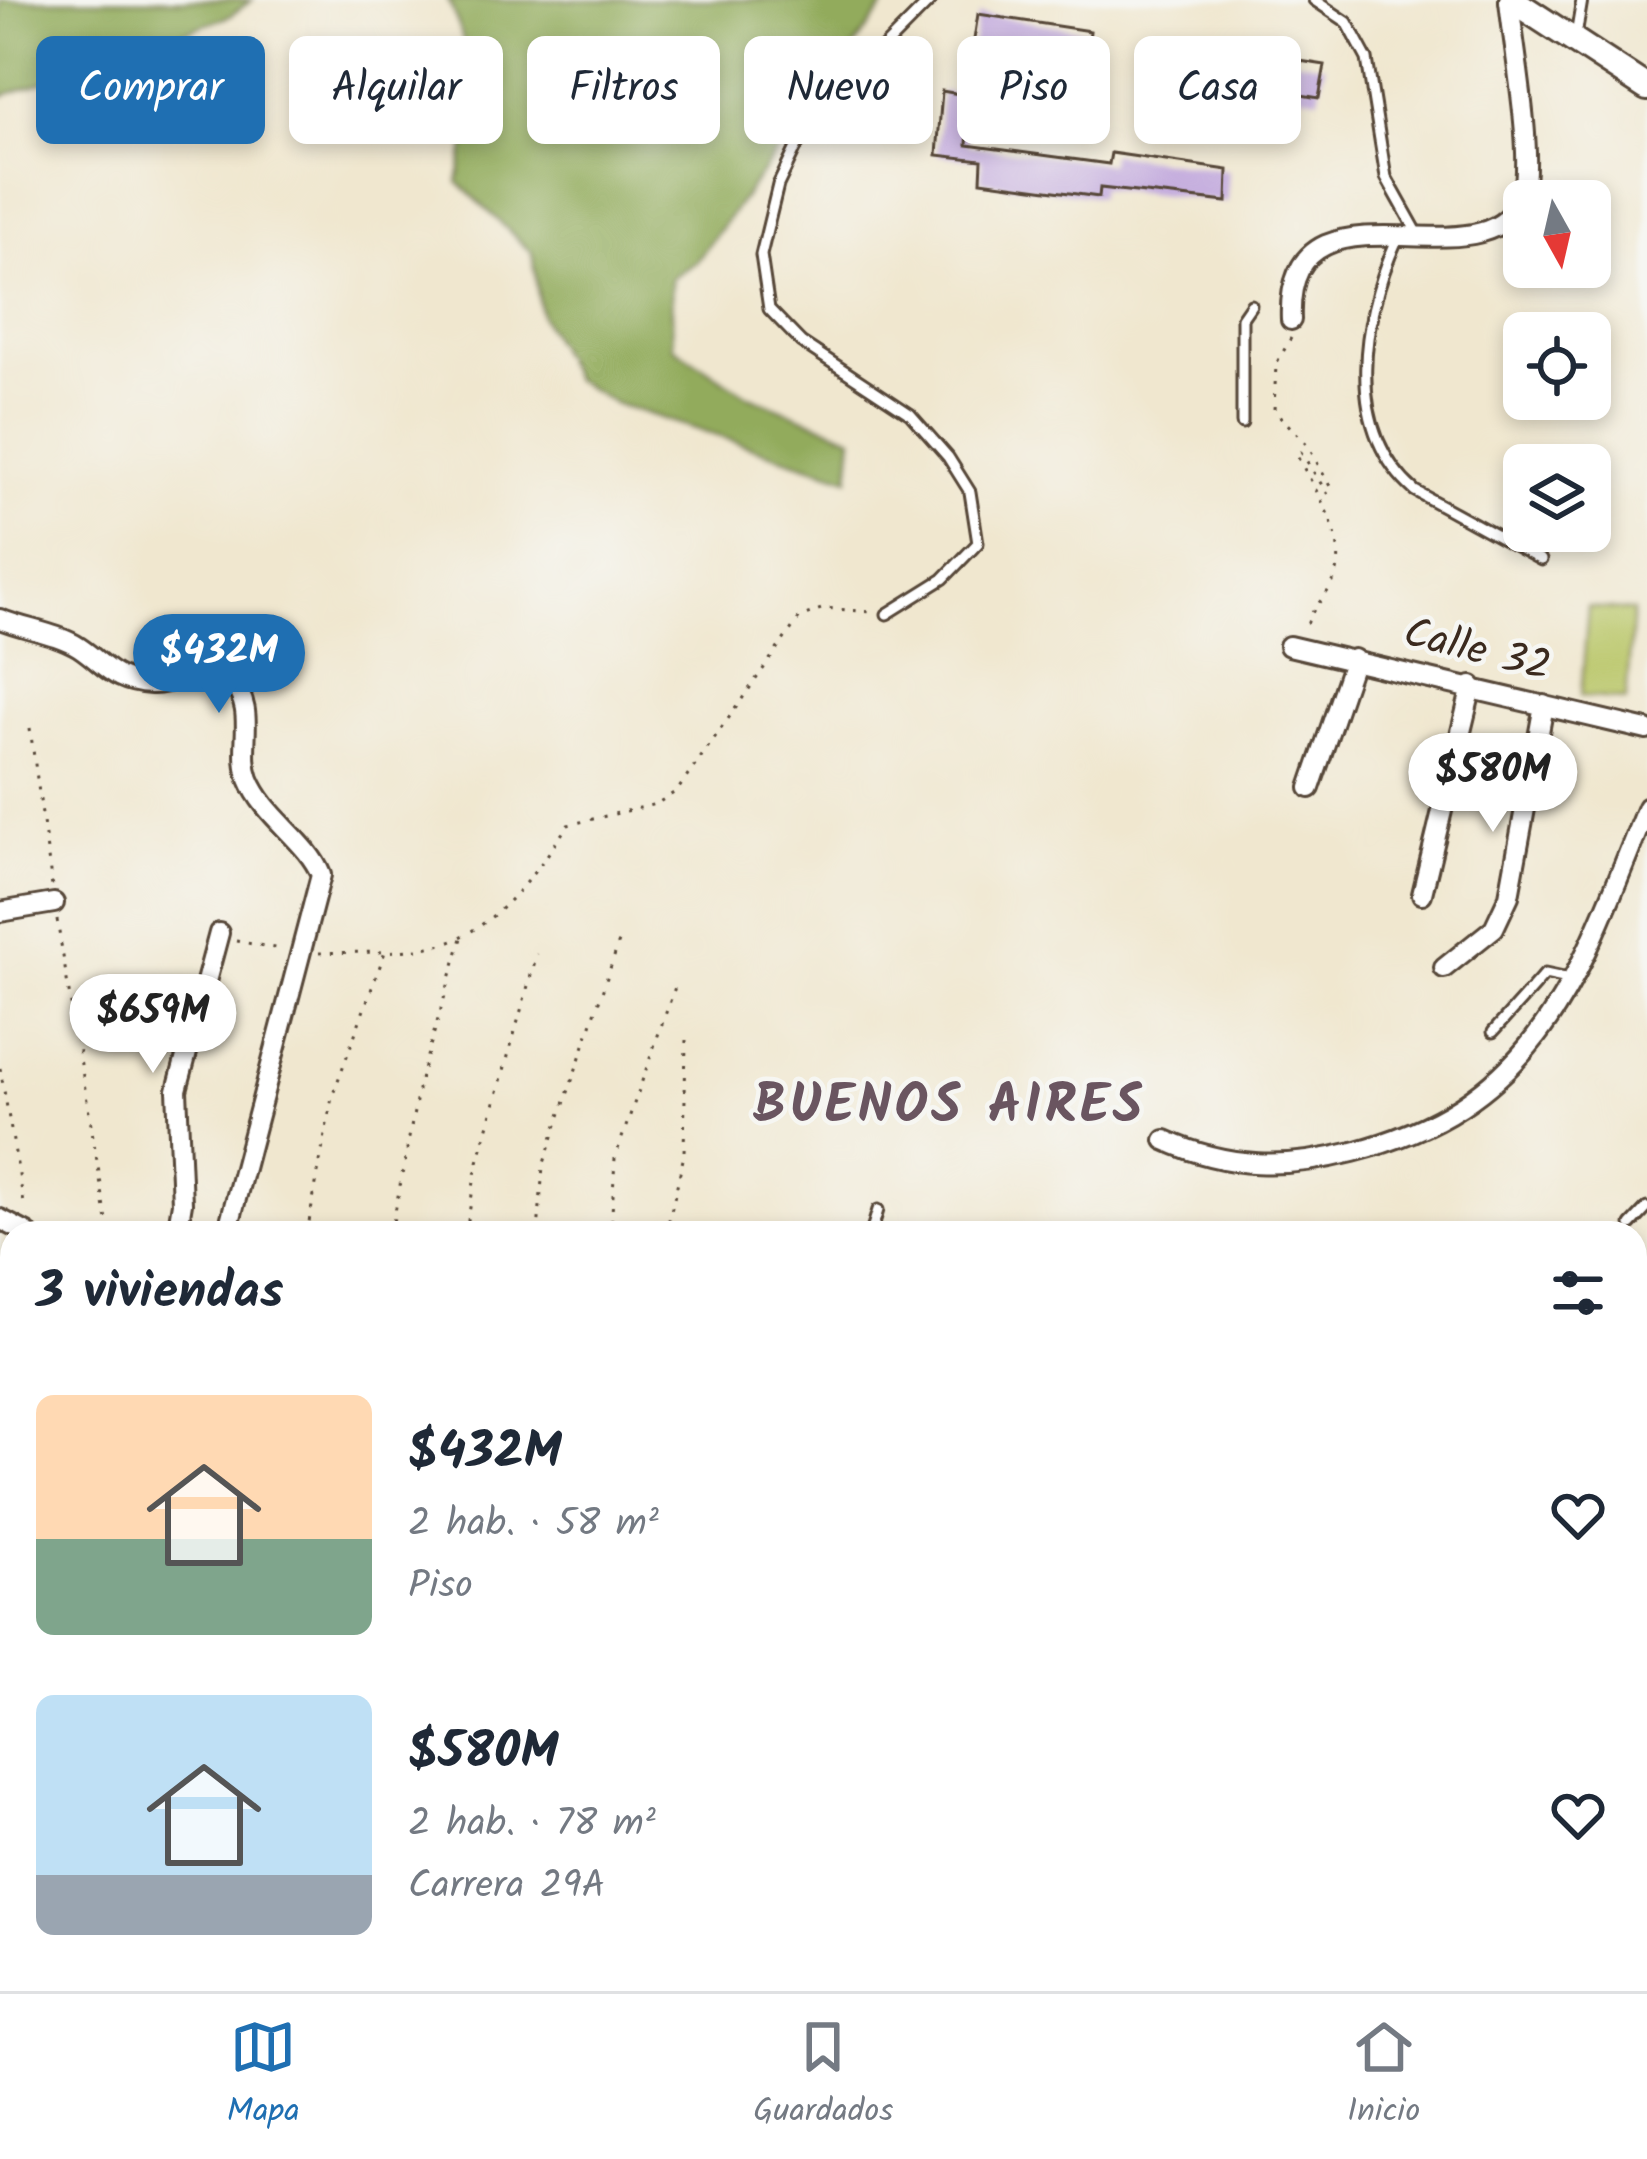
<!DOCTYPE html>
<html lang="es">
<head>
<meta charset="utf-8">
<style>
  body { margin:0; font-family:Kalam,sans-serif; background:#f6f6f7; color:#1f2937; height:100vh; display:flex; flex-direction:column; font-size:45px; white-space:nowrap }
  * { box-sizing:border-box; margin:0 }
  p { font-size:39px; color:#747a83 }
  .icon { flex:none; width:66px; height:66px; fill:none; stroke:currentColor; stroke-width:2; stroke-linecap:round; stroke-linejoin:round }
  .map { position:relative; flex:1; overflow:hidden }
  .sheet { position:absolute; left:0px; top:1221px; width:1647px; height:771px; display:flex; flex-direction:column; background:#fff; border-radius:36px 36px 0 0; box-shadow:0 6px 18px #0003 }
  .sheet>* { flex:none }
  .guide { position:absolute; left:36px; top:36px; width:1575px; height:108px; display:flex; gap:24px }
  .needle { width:78px; rotate:172deg }
  .tools { position:absolute; left:1503px; top:180px; display:grid; gap:24px }
  .tools a { display:grid; place-items:center; width:108px; height:108px; border-radius:18px; background:#fff; box-shadow:0 6px 18px #0003; font-size:60px }
  .price { position:absolute; translate:-50% -102px; padding:0 27px; border-radius:42px; background:#fff; color:#222; font-size:39px; line-height:78px; filter:drop-shadow(0 3px 6px #0008) }
  .price::after { content:''; position:absolute; left:50%; top:72px; width:36px; height:27px; margin-left:-18px; background:inherit; clip-path:polygon(0 0,100% 0,50% 100%) }
  .price.on { background:#1f6fb2; color:#fff }
  ul { padding:0; list-style:none }
  li { display:flex; align-items:center; gap:36px; height:300px; padding:0 36px }
  li span { display:grid; place-items:center; flex:none; width:336px; height:240px; border-radius:18px; color:#555 }
  li>.icon { margin-inline-start:auto }
  span .icon { width:144px; height:144px; fill:#fffc; stroke-width:1 }
  li b { font-size:51px }
  h2 { display:flex; justify-content:space-between; align-items:center; height:144px; padding:0 36px; font-size:51px }
  .chip { padding:0 42px; border-radius:18px; background:#fff; box-shadow:0 6px 18px #0003; font-size:42px; line-height:108px }
  .chip.on { background:#1f6fb2; color:#fff }
  .tab-bar { display:flex; justify-content:space-around; align-items:center; height:168px; border-top:3px solid #e0e1e3; background:#fff; font-size:33px; color:#747a83 }
  .tab-bar a { display:grid; justify-items:center; gap:6px }
  .tab-bar .on { color:#1f6fb2 }
  .map>svg:first-child { display:block }
</style>
</head>
<body>
<div class="map">
<svg width="1647" height="1991" viewBox="0 0 1647 1991">
  <rect width="100%" height="100%" fill="#f6f6f2"/>
  <filter id="ink" filterUnits="userSpaceOnUse"><feTurbulence type="fractalNoise" baseFrequency=".00833" numOctaves="2"/><feDisplacementMap in="SourceGraphic" scale="24" xChannelSelector="R" yChannelSelector="G"/><feConvolveMatrix kernelMatrix="1 2 1 2 8 2 1 2 1" color-interpolation-filters="sRGB"/></filter>
  <filter id="wash" filterUnits="userSpaceOnUse"><feTurbulence type="fractalNoise" baseFrequency=".004" numOctaves="4" result="noise"/><feDisplacementMap in="SourceGraphic" scale="48" xChannelSelector="R" yChannelSelector="G"/><feGaussianBlur stdDeviation="2.7" result="paint"/><feColorMatrix in="noise" values="0 0 0 0 0 0 0 0 0 0 0 0 0 0 0 0 0 1.4 0 .05"/><feComposite in="paint" operator="in"/></filter>
  <g filter="url(#wash)">
    <rect width="100%" height="100%" fill="#f0e7cf"/>
    <path fill="#b9c668" stroke="#7a7843" stroke-width="3" d="M1588 607 1633 611 1626 700 1581 696Z"/>
    <path fill="#92ab5c" stroke="#666a3d" stroke-width="3" d="M0 0H252L230 16 0 97Z
      M448 0H889L696 262 671 278 673 347 749 396 853 437 849 478 614 403 573 379 541 316 532 253 458 182C474 108 481 72 448 0Z"/>
    <g id="blocks">
      <path fill="#c0a6dc" d="M978 14 1090 31 1087 59 973 46Z
        M1150 37 1325 65 1319 98 1143 68Z
        M942 91 970 96 967 145 1109 164 1111 153 1228 170 1227 202 1100 188 1099 197 981 181 982 160 937 155Z"/>
    </g>
  </g>
  <g filter="url(#ink)">
    <use href="#blocks" fill-opacity="0" stroke="#564639" stroke-width="3"/>
    <g fill="none" stroke-linecap="round" stroke-linejoin="round">
      <g stroke="#564639" stroke-width="15">
        <path id="service" d="M1314 0 1347 22 1367 59 1386 177 1419 236
          M1576 36 1582 0
          M1399 235C1363 314 1341 427 1415 491L1541 560
          M1242 423V318L1251 305
          M887 614 943 579 978 543 970 492 948 457 910 414 801 342 769 309 761 255 778 185 807 125 931 0
          M1493 1032 1545 974 1573 980
          M1631 1225 1647 1208
          M871 1233 878 1210
          M1635 1335 1647 1328"/>
      </g>
      <g stroke="#564639" stroke-width="24">
        <path id="minor" d="M1291 320C1284 162 1492 296 1523 193 1534 154 1513 45 1509 0
          M0 619C24 629 57 633 79 647 106 665 113 682 151 684 177 686 204 657 230 681 259 709 237 747 249 779 264 817 307 840 321 875L227 1233
          M1289 646 1647 730
          M1310 788 1354 659
          M1422 894 1472 686
          M0 912 54 903
          M1444 968 1494 928 1509 896 1544 705
          M1165 1140C1228 1169 1287 1169 1353 1152 1543 1103 1580 971 1647 807
          M0 1219 27 1233
          M177 1233 182 1203 177 1090 219 933
          M0 1727 12 1732
          M1635 1758 1647 1752
          M1635 1925 1647 1920
          M1565 1980 1570 1991
          M1280 1991 1286 1980
          M1390 1991 1391 1980
          M1465 1991 1493 1980"/>
      </g>
      <g stroke="#564639" stroke-width="30">
        <path id="tertiary" d="M1512 0 1647 88
          M1635 1587 1647 1585
          M0 1918 12 1923
          M174 1980 202 1991
          M1135 1980V1991
          M1257 1980 1266 1991
          M804 1991 824 1980"/>
      </g>
      <path stroke="#564639" stroke-width="3" stroke-dasharray="3 9" stroke-linecap="butt" d="M1291 338 1276 364 1274 410 1307 444 1332 490 1327 493 1301 452 1296 454C1313 487 1352 541 1334 580 1326 599 1309 608 1306 630
        M30 728 52 887
        M57 920 109 1233
        M236 941 280 949
        M319 953C361 951 419 956 458 938 505 917 540 866 568 825L656 804 677 791 800 617 824 608 873 612
        M0 1068 25 1209
        M307 1233 332 1097 385 952
        M391 1233 420 1080 462 938
        M466 1233 476 1169 537 954
        M538 1233 543 1166 619 942
        M611 1233 615 1158 675 987
        M666 1233 684 1155 686 1039
        M0 1769 8 1749"/>
      <use href="#service" stroke="#fff" stroke-width="9"/>
      <use href="#minor" stroke="#fff" stroke-width="18"/>
      <use href="#tertiary" stroke="#fff" stroke-width="24"/>
    </g>
  </g>
  <g text-anchor="middle" dominant-baseline="central" stroke-width="9" stroke-linejoin="round" paint-order="stroke">
    <g font-size="42" fill="#3b2a1e" stroke="#f6f6f2">
      <text transform="translate(1477 651) rotate(14)">Calle 32</text>
    </g>
    <g font-size="54" font-weight="bold" letter-spacing="3" fill="#6a5560" stroke="#f6f6f2">
      <text x="949" y="1108">BUENOS AIRES</text>
    </g>
  </g>
</svg>
<div class="tools">
<a><svg class="needle" viewBox="-14 -14 28 28"><path d="M0-13l5 13h-10z" fill="#e53935"/><path d="M0 13l5-13h-10z" fill="#747a83"/></svg></a>
<a><svg class="icon" aria-label="locate" viewBox="0 0 24 24"><circle cx="12" cy="12" r="6"/><path d="M12 2v4M12 18v4M2 12h4M18 12h4"/></svg></a>
<a><svg class="icon" aria-label="layers" viewBox="0 0 24 24"><path d="M12 4l9 5-9 5-9-5zM3 14l9 5 9-5"/></svg></a>
</div>
<b class="price on" style="left:219px;top:716px">$432M</b>
<b class="price" style="left:1493px;top:835px">$580M</b>
<b class="price" style="left:153px;top:1076px">$659M</b>
<div class="guide">
<a class="chip on">Comprar</a>
<a class="chip">Alquilar</a>
<a class="chip">Filtros</a>
<a class="chip">Nuevo</a>
<a class="chip">Piso</a>
<a class="chip">Casa</a>
</div>
<section class="sheet">
<h2>3 viviendas<svg class="icon" aria-label="filters" viewBox="0 0 24 24"><path d="M4 7h16M4 17h16"/><circle cx="9" cy="7" r="2"/><circle cx="15" cy="17" r="2"/></svg></h2>
<ul>
<li><span style="background:linear-gradient(#ffd9b3 60%,#7fa58c 0)"><svg class="icon" aria-label="home" viewBox="0 0 24 24"><path d="M3 11l9-7 9 7M6 9v11h12V9"/></svg></span><div><b>$432M</b><p>2 hab. · 58 m²</p><p>Piso</p></div><svg class="icon" aria-label="heart" viewBox="0 0 24 24"><path d="M12 20l-8-8c-3-5 5-10 8-4 3-6 11-1 8 4z"/></svg></li>
<li><span style="background:linear-gradient(#bfe0f5 75%,#9aa5b1 0)"><svg class="icon" aria-label="home" viewBox="0 0 24 24"><path d="M3 11l9-7 9 7M6 9v11h12V9"/></svg></span><div><b>$580M</b><p>2 hab. · 78 m²</p><p>Carrera 29A</p></div><svg class="icon" aria-label="heart" viewBox="0 0 24 24"><path d="M12 20l-8-8c-3-5 5-10 8-4 3-6 11-1 8 4z"/></svg></li>
</ul>
</section>
</div>
<nav class="tab-bar">
<a class="on"><svg class="icon" aria-label="map" viewBox="0 0 24 24"><path d="M3 6l6-2 6 2 6-2v14l-6 2-6-2-6 2zM9 4v14M15 6v14"/></svg>Mapa</a>
<a><svg class="icon" aria-label="saved" viewBox="0 0 24 24"><path d="M7 4h10v16l-5-4-5 4z"/></svg>Guardados</a>
<a><svg class="icon" aria-label="home" viewBox="0 0 24 24"><path d="M3 11l9-7 9 7M6 9v11h12V9"/></svg>Inicio</a>
</nav>
</body>
</html>
